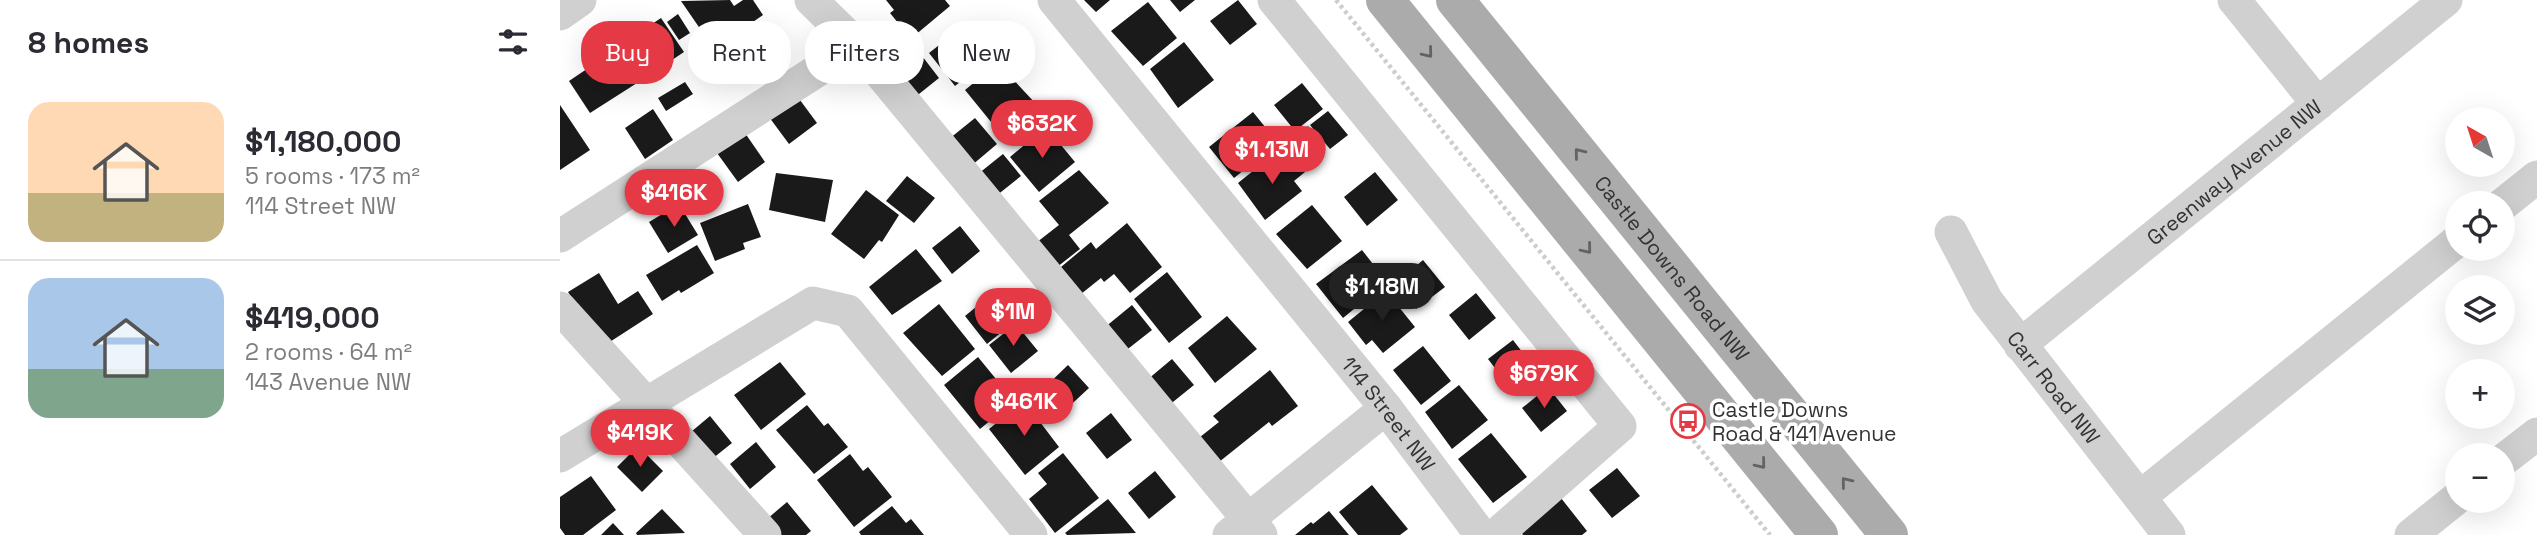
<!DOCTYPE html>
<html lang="en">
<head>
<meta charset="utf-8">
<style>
  body { margin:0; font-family:"Space Grotesk",sans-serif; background:#f7f7f7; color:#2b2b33; height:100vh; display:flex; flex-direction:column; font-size:26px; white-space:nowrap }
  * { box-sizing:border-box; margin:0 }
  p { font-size:23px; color:#7c7c81 }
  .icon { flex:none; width:38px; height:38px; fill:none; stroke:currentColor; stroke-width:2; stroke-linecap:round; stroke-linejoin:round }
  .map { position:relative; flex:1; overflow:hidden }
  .panel { display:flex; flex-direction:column; background:#fff; width:560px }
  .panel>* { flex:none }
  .banner { position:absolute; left:21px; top:21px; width:665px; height:63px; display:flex; gap:14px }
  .needle { width:46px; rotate:321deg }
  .tools { position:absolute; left:1885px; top:107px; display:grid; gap:14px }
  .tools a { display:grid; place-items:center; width:70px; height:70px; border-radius:50%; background:#fff; box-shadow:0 7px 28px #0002; font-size:35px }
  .price { position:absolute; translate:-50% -60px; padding:0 16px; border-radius:24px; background:#e63946; color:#fff; font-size:23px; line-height:46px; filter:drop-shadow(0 2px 4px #0008) }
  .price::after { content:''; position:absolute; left:50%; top:42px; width:21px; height:16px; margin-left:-10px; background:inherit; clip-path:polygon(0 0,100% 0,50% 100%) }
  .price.on { background:#222; color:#fff }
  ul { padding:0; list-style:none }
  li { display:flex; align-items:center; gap:21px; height:175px; padding:0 28px }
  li+li { border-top:2px solid #e1e1e2 }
  li span { display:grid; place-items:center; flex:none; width:196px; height:140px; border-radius:21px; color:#555 }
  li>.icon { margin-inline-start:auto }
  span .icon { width:84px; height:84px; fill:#fffc; stroke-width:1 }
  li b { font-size:30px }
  h2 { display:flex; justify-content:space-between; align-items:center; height:84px; padding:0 28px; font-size:30px }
  .tag { padding:0 24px; border-radius:28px; background:#fff; box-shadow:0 7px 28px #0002; font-size:24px; line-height:63px }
  .tag.on { background:#e63946; color:#fff }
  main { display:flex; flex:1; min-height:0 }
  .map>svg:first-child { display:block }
</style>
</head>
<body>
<main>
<section class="panel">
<h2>8 homes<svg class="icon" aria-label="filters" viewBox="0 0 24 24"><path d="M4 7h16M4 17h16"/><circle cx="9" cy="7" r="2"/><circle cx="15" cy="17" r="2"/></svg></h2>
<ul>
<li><span style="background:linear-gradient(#ffd9b3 65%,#c2b280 0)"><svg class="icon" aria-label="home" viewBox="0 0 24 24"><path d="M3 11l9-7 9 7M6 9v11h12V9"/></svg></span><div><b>$1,180,000</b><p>5 rooms · 173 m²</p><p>114 Street NW</p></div></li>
<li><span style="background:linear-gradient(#a9c7e8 65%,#7fa58c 0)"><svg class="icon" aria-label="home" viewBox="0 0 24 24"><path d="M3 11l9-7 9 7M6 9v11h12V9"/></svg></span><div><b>$419,000</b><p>2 rooms · 64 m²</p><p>143 Avenue NW</p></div></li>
</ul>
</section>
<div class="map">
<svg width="1977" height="535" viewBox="0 0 1977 535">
  <rect width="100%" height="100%" fill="#fff"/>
  <path fill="#1a1a1a" d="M170 0 174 6 183 0H193L203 15 154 49 121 1Z
    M326 0H385L390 6 354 36 346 27 343 29 330 13 334 10Z
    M524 0H550L536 12Z
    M610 0H635L620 12Z
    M678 0 697 24 670 45 650 21Z
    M588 2 617 38 583 66 551 31Z
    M118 14 130 33 119 40 107 22Z
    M101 18 124 52 82 80 59 46Z
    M406 24 430 58 395 86 369 53Z
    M335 26 354 49 330 68 311 45Z
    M208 33 227 62 198 81 196 79 191 82 184 72 189 69 179 53Z
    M624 42 654 80 618 108 590 69Z
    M55 50 77 83 30 113 9 81Z
    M359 52 379 78 354 98 334 72Z
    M438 63 476 104 440 133 405 90Z
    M125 82 133 94 106 111 98 98Z
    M742 83 763 109 735 131 714 105Z
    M237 96 257 123 229 144 209 117Z
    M0 105 30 150 0 170Z
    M93 109 113 140 85 159 65 128Z
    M768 111 788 135 770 149 750 125Z
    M693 112 718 143 674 178 649 147Z
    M415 118 437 144 411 166 389 139Z
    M748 126 760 141 749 149 737 134Z
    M486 127 515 162 479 192 450 157Z
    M185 133 205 162 178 182 157 153Z
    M443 154 461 176 436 196 418 174Z
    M713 155 725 170 736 161 745 172 734 181 742 191 705 220 678 183Z
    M519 170 549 203 509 235 520 249 492 271 472 246 499 225 479 201Z
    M815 172 838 200 807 226 784 197Z
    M216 173 273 180 265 222 209 210Z
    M347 176 375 198 354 223 326 201Z
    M306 190 339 215 322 242 319 240 304 259 271 234Z
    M119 204 138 235 108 253 89 222Z
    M188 204 201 237 183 243 185 249 155 261 140 223Z
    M752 205 782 241 747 269 716 234Z
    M567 223 602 267 570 293 554 274 544 282 541 278 516 298 495 272 531 242 536 249Z
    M400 226 420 251 392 274 372 248Z
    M137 245 154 273 121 293 119 290 102 301 86 275Z
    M356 249 382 281 332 315 309 287Z
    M802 250 827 282 783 318 756 284Z
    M863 260 885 287 856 309 836 283Z
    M607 272 642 317 609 343 574 299Z
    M39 273 58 304 78 291 93 314 42 347 8 292Z
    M826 291 855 327 823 353 812 340 806 345 788 322Z
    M916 293 936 318 909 340 889 315Z
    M432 294 454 322 427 344 405 316Z
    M379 304 415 349 382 376 343 333Z
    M572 305 592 330 564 352 544 328Z
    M667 316 697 349 655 383 628 348Z
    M456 324 478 351 451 373 429 345Z
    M953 340 972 365 948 385 928 359Z
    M863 346 891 381 861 405 833 370Z
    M418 357 454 401 420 429 384 385Z
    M612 359 634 385 608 406 587 380Z
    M220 362 246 394 201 430 174 395Z
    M508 365 529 388 502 413 481 391Z
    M710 370 738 406 712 426 709 422 654 466 635 441 659 422 653 416Z
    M899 385 928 420 892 449 865 412Z
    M988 387 1007 411 981 432 962 408Z
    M464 401 499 447 465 475 429 429Z
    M247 405 264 426 268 423 288 447 254 474 216 430Z
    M551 413 572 440 547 459 526 433Z
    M150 416 172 443 147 463 125 437Z
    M931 433 967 477 933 503 898 459Z
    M196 442 216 467 190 489 170 464Z
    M78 446 103 471 82 492 57 467Z
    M503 453 539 498 495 533 469 499 487 484 478 473Z
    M290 454 303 471 308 467 332 497 294 527 257 480Z
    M1057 468 1080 496 1052 518 1029 490Z
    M595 471 616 497 589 519 568 493Z
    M31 476 56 510 23 535H5L0 528V497Z
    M812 485 848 529 840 535H798L779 512Z
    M1001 498 1027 531 1022 535H963L960 531Z
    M548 499 576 533 507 535 505 533Z
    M227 502 251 531 246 535H210L201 524Z
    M332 506 346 523 351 519 364 535H301L299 532Z
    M102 509 125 533 77 535 76 533Z
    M769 511 789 535H735L751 522 753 524Z
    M53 523 64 535H41Z"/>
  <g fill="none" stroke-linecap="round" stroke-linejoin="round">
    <path stroke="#cdcdcd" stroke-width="4.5" stroke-dasharray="3.5 3.5" stroke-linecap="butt" d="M776 0 1210 535"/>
    <g stroke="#d0d0d0" stroke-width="33">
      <path d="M251 0 297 45 701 535"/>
      <path id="s1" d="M494 0 826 408 921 535"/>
      <path d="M714 0 1060 426 936 535"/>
      <path d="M1674 0 1758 104"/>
      <path d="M0 14 20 0"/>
      <path d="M1942 205 1977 177"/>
      <path id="s2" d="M1391 232 1427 301 1609 535"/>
      <path d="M0 236 297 45"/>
      <path d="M0 308 205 535"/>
      <path id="s3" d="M1460 345 1886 0"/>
      <path d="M0 456 253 303 288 311 471 535"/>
      <path d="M1942 461 1977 434"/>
      <path d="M1580 497 1897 241"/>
      <path d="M669 535 826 408"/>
      <path d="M1851 535 1897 498"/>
    </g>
    <g stroke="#ababab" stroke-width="38">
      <path d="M825 0 1259 535"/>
      <path id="s4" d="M895 0 1329 535"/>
    </g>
  </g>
  <defs><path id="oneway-chevron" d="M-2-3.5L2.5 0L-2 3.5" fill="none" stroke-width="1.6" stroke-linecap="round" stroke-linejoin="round" transform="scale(1.75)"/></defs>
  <g stroke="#636363">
    <use href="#oneway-chevron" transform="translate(868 53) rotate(51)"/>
    <use href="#oneway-chevron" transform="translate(1019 153) rotate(-129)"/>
    <use href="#oneway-chevron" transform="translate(1027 249) rotate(51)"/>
    <use href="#oneway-chevron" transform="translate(1201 464) rotate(51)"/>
    <use href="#oneway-chevron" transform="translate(1286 482) rotate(-129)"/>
  </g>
  <defs>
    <g id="bus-ring" transform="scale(1.75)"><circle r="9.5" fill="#fff" stroke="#e63946" stroke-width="1.5"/><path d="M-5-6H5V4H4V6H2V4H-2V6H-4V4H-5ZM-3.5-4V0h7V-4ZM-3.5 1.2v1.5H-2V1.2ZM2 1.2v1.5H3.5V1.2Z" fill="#e63946"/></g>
  </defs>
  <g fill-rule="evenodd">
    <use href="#bus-ring" x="1128" y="421"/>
  </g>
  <g text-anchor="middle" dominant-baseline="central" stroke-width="7" stroke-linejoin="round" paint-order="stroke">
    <g font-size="21" fill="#333" stroke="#fff">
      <text stroke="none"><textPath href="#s3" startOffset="275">Greenway Avenue NW</textPath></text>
      <text stroke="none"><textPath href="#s4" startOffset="345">Castle Downs Road NW</textPath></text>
      <text stroke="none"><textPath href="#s2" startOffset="187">Carr Road NW</textPath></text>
      <text stroke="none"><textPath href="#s1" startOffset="532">114 Street NW</textPath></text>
    </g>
    <g font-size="21" fill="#333" stroke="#fff" text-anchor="start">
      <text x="1152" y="409">Castle Downs<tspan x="1152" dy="24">Road &amp; 141 Avenue</tspan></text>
    </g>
  </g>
</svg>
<div class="tools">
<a><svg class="needle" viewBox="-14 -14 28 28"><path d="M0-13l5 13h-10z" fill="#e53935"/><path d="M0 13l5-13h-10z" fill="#7c7c81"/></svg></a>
<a><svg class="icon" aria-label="locate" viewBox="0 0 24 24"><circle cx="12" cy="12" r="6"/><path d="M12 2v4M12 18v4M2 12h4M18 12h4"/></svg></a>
<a><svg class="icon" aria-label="layers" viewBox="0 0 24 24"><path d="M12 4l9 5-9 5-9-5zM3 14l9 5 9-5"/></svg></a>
<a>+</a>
<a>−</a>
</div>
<b class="price" style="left:482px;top:160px">$632K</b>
<b class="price" style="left:712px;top:186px">$1.13M</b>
<b class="price" style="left:114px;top:229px">$416K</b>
<b class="price on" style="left:822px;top:323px">$1.18M</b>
<b class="price" style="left:453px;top:348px">$1M</b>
<b class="price" style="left:984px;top:410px">$679K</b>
<b class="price" style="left:464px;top:438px">$461K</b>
<b class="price" style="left:80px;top:469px">$419K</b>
<div class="banner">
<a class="tag on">Buy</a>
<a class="tag">Rent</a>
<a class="tag">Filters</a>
<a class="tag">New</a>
</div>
</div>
</main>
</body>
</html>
